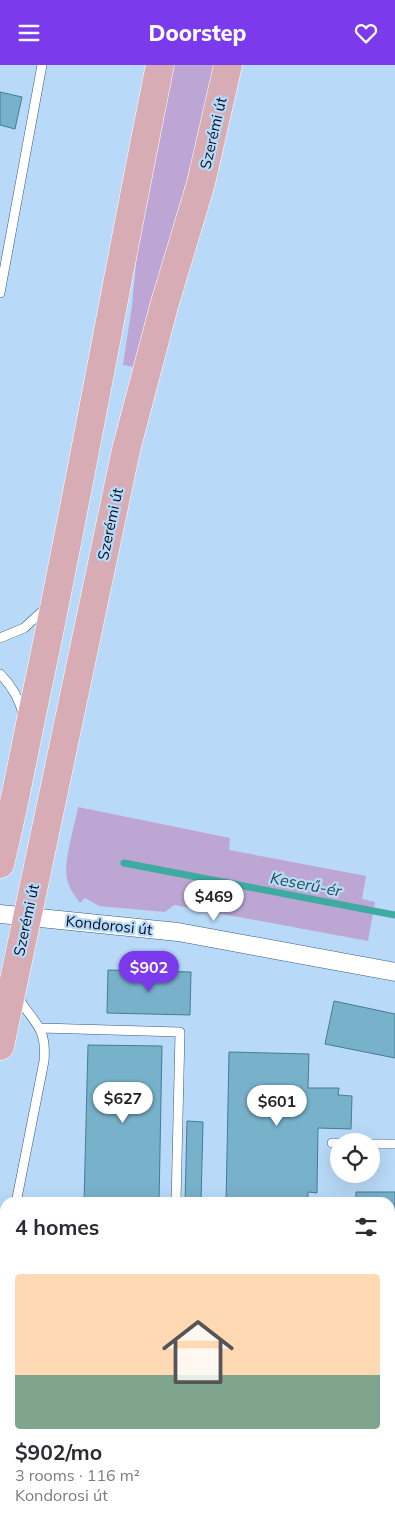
<!DOCTYPE html>
<html lang="en">
<head>
<meta charset="utf-8">
<style>
  body { margin:0; font-family:Mulish,sans-serif; background:#f2f2f3; color:#2b2b33; height:100vh; display:flex; flex-direction:column; font-size:19px; white-space:nowrap }
  * { box-sizing:border-box; margin:0 }
  p { font-size:16px; color:#7c7c81 }
  .icon { flex:none; width:28px; height:28px; fill:none; stroke:currentColor; stroke-width:2; stroke-linecap:round; stroke-linejoin:round }
  .map { position:relative; flex:1; overflow:hidden }
  .details { position:absolute; left:0px; top:1132px; width:395px; height:336px; display:flex; flex-direction:column; background:#fff; border-radius:15px 15px 0 0; box-shadow:0 5px 20px #0002 }
  .details>* { flex:none }
  .buttons { position:absolute; left:330px; top:1068px; display:grid; gap:10px }
  .buttons a { display:grid; place-items:center; width:50px; height:50px; border-radius:50%; background:#fff; box-shadow:0 5px 20px #0002; font-size:25px }
  .price { position:absolute; translate:-50% -42px; padding:0 11px; border-radius:18px; background:#fff; color:#222; font-size:16px; line-height:32px; filter:drop-shadow(0 1px 2px #0008) }
  .price::after { content:''; position:absolute; left:50%; top:30px; width:15px; height:11px; margin-left:-8px; background:inherit; clip-path:polygon(0 0,100% 0,50% 100%) }
  .price.on { background:#7c3aed; color:#fff }
  ul { padding:0; list-style:none }
  li { display:grid; align-content:center; gap:10px; height:265px; padding:0 15px }
  li+li { border-top:1px solid #e1e1e2 }
  li span { display:grid; place-items:center; height:155px; border-radius:5px; color:#555 }
  li>.icon { margin-inline-start:auto }
  span .icon { width:90px; height:90px; fill:#fffc; stroke-width:1 }
  li b { font-size:21px }
  h2 { display:flex; justify-content:space-between; align-items:center; height:60px; padding:0 15px; font-size:21px }
  header { display:flex; justify-content:space-between; align-items:center; height:65px; padding:0 15px; background:#7c3aed; color:#fff; font-size:22px; font-weight:800 }
  .map>svg:first-child { display:block }
</style>
</head>
<body>
<header><svg class="icon" aria-label="menu" viewBox="0 0 24 24"><path d="M4 6h16M4 12h16M4 18h16"/></svg>Doorstep<svg class="icon" aria-label="heart" viewBox="0 0 24 24"><path d="M12 20l-8-8c-3-5 5-10 8-4 3-6 11-1 8 4z"/></svg></header>
<div class="map">
<svg width="395" height="1468" viewBox="0 0 395 1468">
  <rect width="100%" height="100%" fill="#b8d9f8"/>
  <path fill="#bda6d4" d="M173 0H215L203 57 134 302 123 300 132 241 139 167Z
    M78 742 230 773 229 785 366 811 362 834 375 837 368 876 174 840 165 847 99 841 85 833 80 838C75 831 69 823 67 814 63 797 75 760 78 742Z"/>
  <g fill="none" stroke-linecap="round" stroke-linejoin="round">
    <path stroke="#3eaba2" stroke-width="7" d="M124 798 395 850"/>
  </g>
  <path fill="#77b1ca" stroke="#447d95" d="M0 27 22 32 15 64 0 60Z
    M108 905 191 907 190 950 107 948Z
    M334 936 395 949V993L325 979Z
    M88 980 162 981 159 1138H84Z
    M229 987 309 989 308 1023H339L338 1030 352 1031 351 1064 318 1063 317 1128 308 1127V1138H226Z
    M187 1056 203 1057 201 1138H185Z
    M356 1127H395V1166H390V1138H356Z
    M395 1182V1245L390 1247V1184Z
    M395 1259V1291L390 1281V1262Z
    M390 1324 395 1334V1391L390 1393Z
    M254 1464H285L287 1468H256Z"/>
  <g fill="none" stroke-linecap="round" stroke-linejoin="round">
    <g stroke="#365c7e" stroke-width="10">
      <path id="lane" d="M0 228 42 0
        M0 573 24 563 46 543
        M0 609C12 621 19 633 23 649
        M41 963 180 967 176 1138
        M332 1078H339
        M371 1079H395
        M16 1138 44 996C47 961 34 959 17 931
        M0 1226 5 1199
        M390 1300 395 1310
        M390 1401 395 1399
        M390 1456 395 1454
        M303 1464 305 1468
        M364 1468 374 1464"/>
    </g>
    <g stroke="#365c7e" stroke-width="19">
      <path id="street" d="M0 849 178 867 395 907"/>
    </g>
    <g stroke="#fff" stroke-width="29">
      <path id="primary" d="M0 799C16 735 27 670 41 607 83 405 119 202 160 0
        M0 981 126 385 164 241 201 118 228 0"/>
    </g>
    <use href="#lane" stroke="#fff" stroke-width="9"/>
    <use href="#street" stroke="#fff" stroke-width="18"/>
    <use href="#primary" stroke="#d7acb5" stroke-width="28"/>
  </g>
  <g text-anchor="middle" dominant-baseline="central" stroke-width="4.5" stroke-linejoin="round" paint-order="stroke">
    <g font-size="15" fill="#020e1b" stroke="#b8d9f8">
      <text transform="translate(213 68) rotate(-77)">Szerémi út</text>
      <text transform="translate(110 459) rotate(-78)">Szerémi út</text>
      <text transform="translate(26 855) rotate(-78)">Szerémi út</text>
      <text transform="translate(109 860) rotate(6)">Kondorosi út</text>
    </g>
    <g font-size="16" font-style="italic" fill="#21504c" stroke="#b8d9f8">
      <text transform="translate(306 819) rotate(11)">Keserű-ér</text>
    </g>
  </g>
</svg>
<div class="buttons">
<a><svg class="icon" aria-label="locate" viewBox="0 0 24 24"><circle cx="12" cy="12" r="6"/><path d="M12 2v4M12 18v4M2 12h4M18 12h4"/></svg></a>
</div>
<b class="price" style="left:214px;top:857px">$469</b>
<b class="price on" style="left:149px;top:928px">$902</b>
<b class="price" style="left:123px;top:1059px">$627</b>
<b class="price" style="left:277px;top:1062px">$601</b>
<section class="details">
<h2>4 homes<svg class="icon" aria-label="filters" viewBox="0 0 24 24"><path d="M4 7h16M4 17h16"/><circle cx="9" cy="7" r="2"/><circle cx="15" cy="17" r="2"/></svg></h2>
<ul>
<li><span style="background:linear-gradient(#ffd9b3 65%,#7fa58c 0)"><svg class="icon" aria-label="home" viewBox="0 0 24 24"><path d="M3 11l9-7 9 7M6 9v11h12V9"/></svg></span><div><b>$902/mo</b><p>3 rooms · 116 m²</p><p>Kondorosi út</p></div></li>
</ul>
</section>
</div>
</body>
</html>
